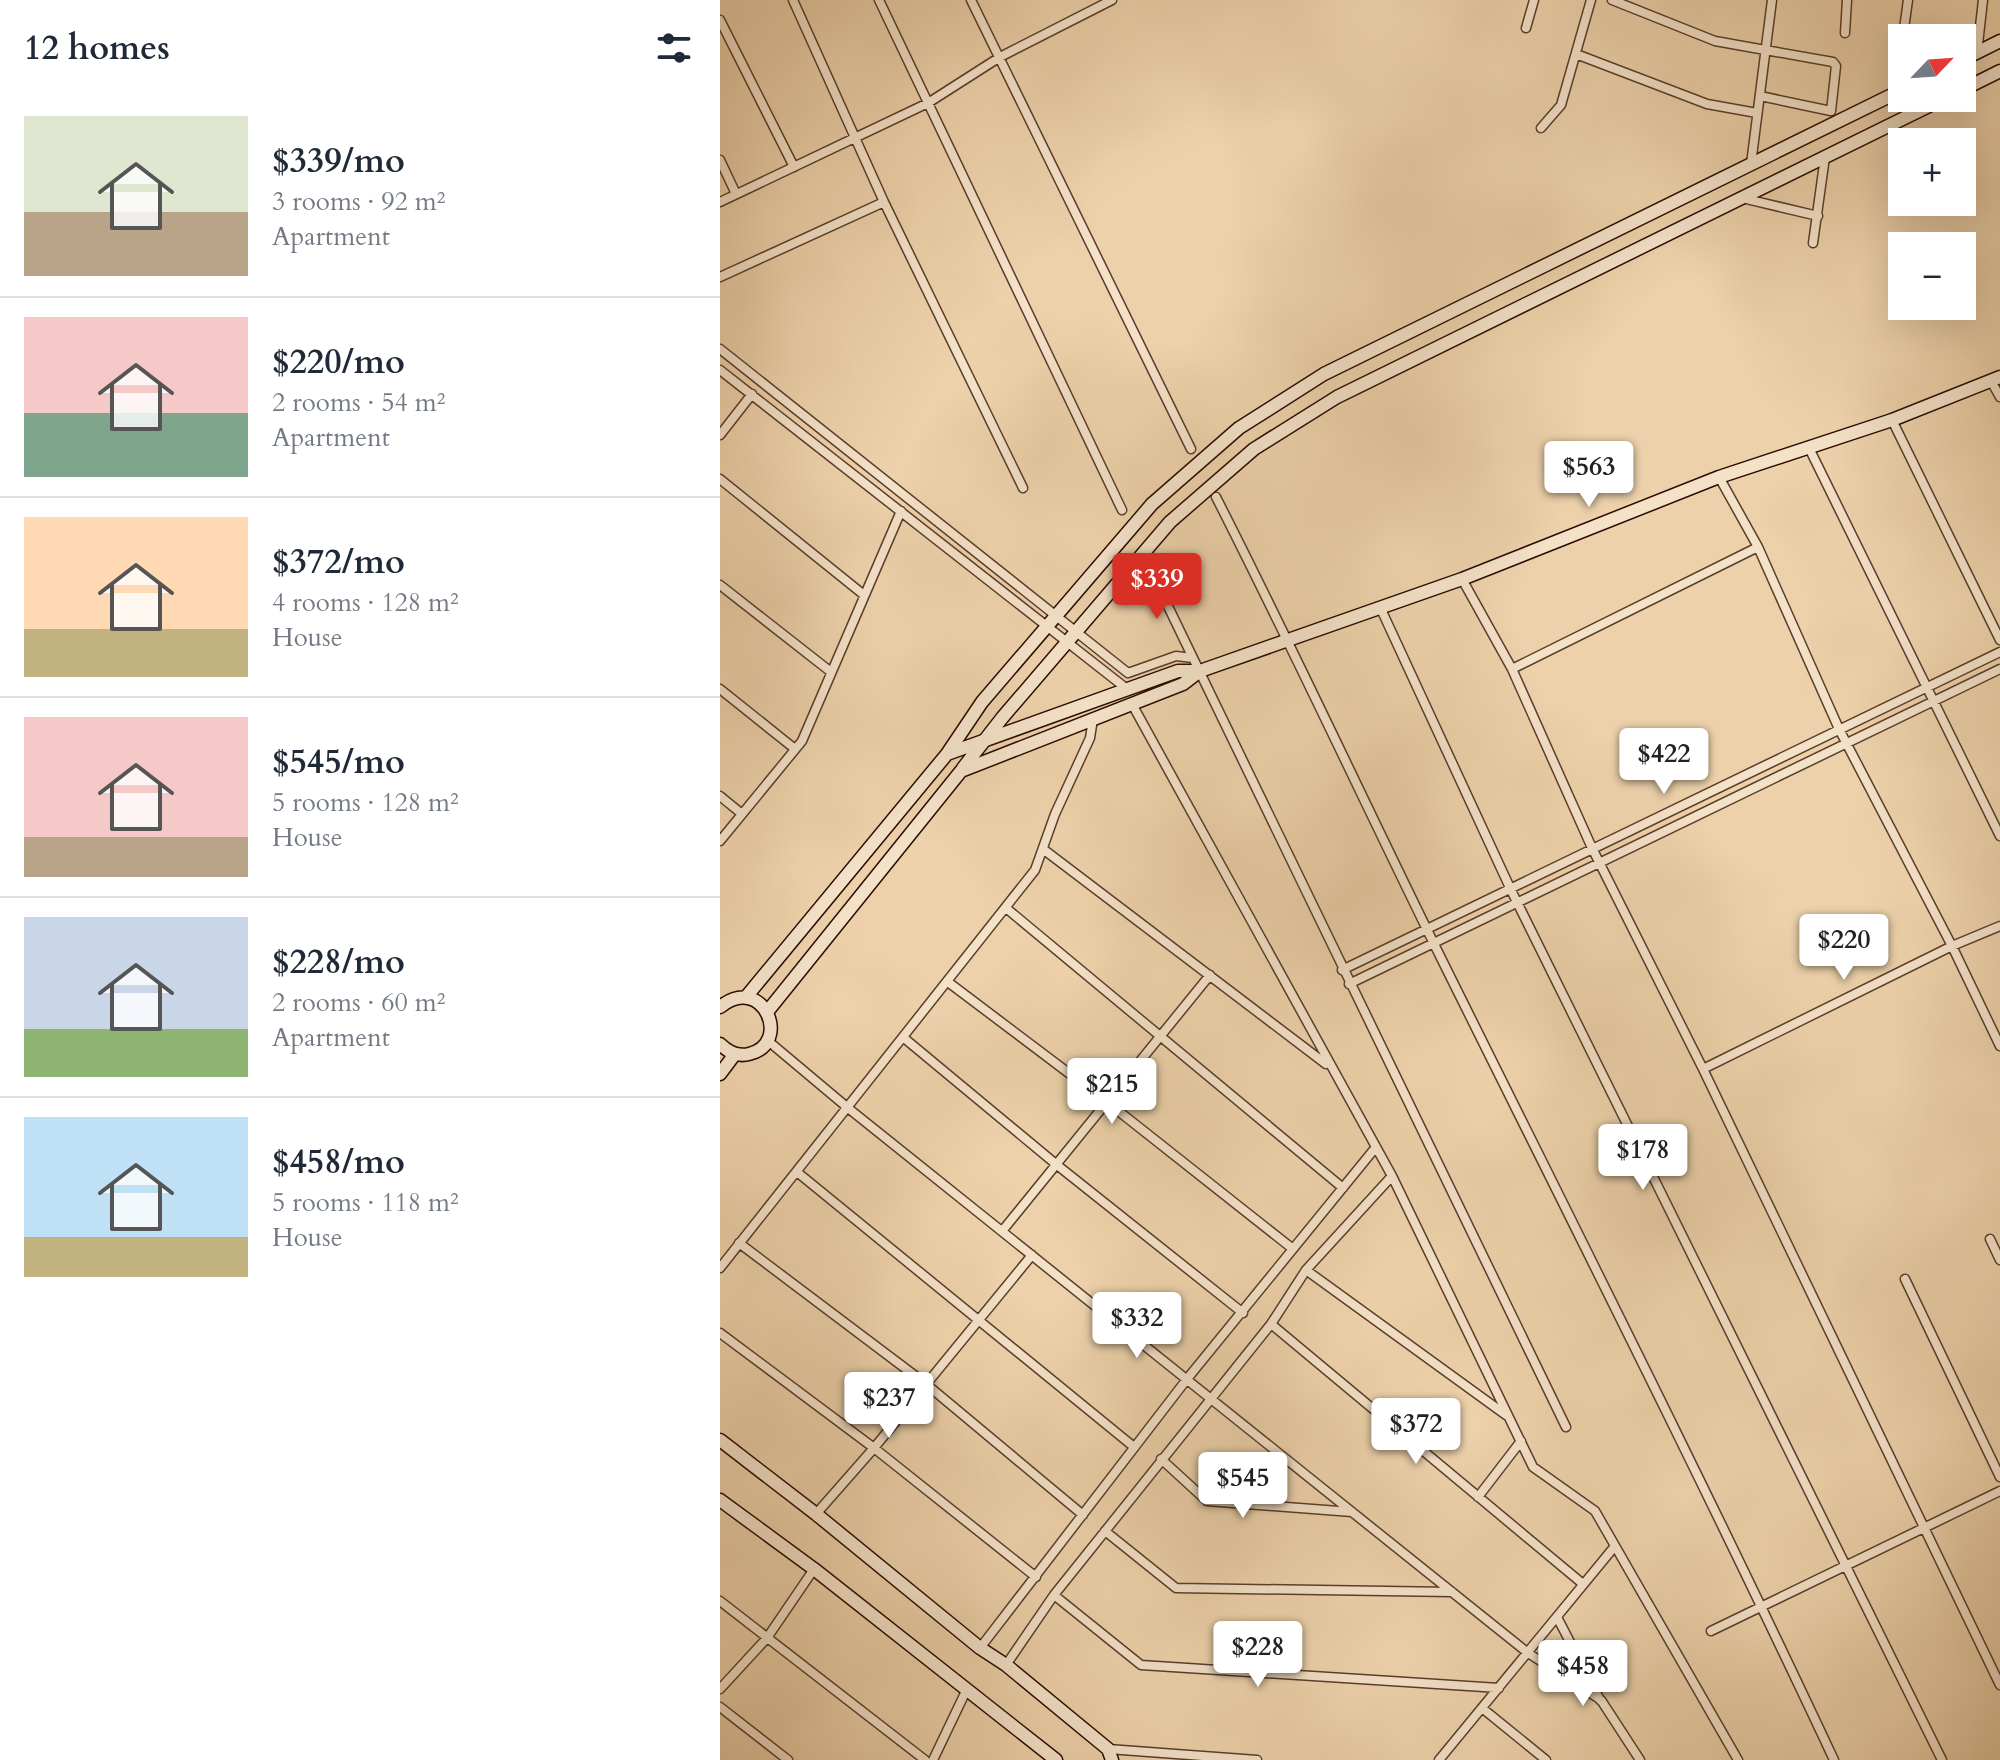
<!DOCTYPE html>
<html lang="en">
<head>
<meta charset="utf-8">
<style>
  body { margin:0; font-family:Cardo,serif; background:#f2f2f3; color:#1f2937; height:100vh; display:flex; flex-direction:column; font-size:30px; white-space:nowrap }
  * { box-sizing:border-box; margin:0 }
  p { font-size:26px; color:#747a83 }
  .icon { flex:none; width:44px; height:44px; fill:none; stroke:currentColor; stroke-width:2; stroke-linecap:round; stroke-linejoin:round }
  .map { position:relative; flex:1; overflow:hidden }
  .side { display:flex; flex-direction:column; background:#fff; width:720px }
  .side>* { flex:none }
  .needle { width:52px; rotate:65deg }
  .controls { position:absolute; left:1168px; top:24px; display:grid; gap:16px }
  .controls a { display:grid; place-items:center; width:88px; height:88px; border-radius:0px; background:#fff; box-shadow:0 8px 32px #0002; font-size:40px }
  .price { position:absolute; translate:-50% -68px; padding:0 18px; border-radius:8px; background:#fff; color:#222; font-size:26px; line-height:52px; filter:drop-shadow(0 2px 4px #0008) }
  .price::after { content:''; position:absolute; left:50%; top:48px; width:24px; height:18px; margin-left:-12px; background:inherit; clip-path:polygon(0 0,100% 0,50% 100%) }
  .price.on { background:#d93025; color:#fff }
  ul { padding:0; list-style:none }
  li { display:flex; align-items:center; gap:24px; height:200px; padding:0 24px }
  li+li { border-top:2px solid #e0e1e3 }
  li span { display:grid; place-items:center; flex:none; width:224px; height:160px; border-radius:0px; color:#555 }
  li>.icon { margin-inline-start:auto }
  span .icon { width:96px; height:96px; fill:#fffc; stroke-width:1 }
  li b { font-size:34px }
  h2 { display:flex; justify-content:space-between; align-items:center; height:96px; padding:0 24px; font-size:34px }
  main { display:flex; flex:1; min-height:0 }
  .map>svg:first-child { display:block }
</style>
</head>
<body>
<main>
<section class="side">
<h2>12 homes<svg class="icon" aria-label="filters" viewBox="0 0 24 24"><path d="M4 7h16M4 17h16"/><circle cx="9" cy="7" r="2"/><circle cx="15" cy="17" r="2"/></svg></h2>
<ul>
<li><span style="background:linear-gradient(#dfe7d0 60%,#b9a48a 0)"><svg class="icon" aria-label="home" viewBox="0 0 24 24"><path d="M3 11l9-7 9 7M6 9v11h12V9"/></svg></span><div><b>$339/mo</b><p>3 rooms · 92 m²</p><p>Apartment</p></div></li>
<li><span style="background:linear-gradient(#f6c9c9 60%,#7fa58c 0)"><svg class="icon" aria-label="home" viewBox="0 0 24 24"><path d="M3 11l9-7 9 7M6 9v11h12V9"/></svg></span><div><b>$220/mo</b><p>2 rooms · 54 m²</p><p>Apartment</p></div></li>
<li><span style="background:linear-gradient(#ffd9b3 70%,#c2b280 0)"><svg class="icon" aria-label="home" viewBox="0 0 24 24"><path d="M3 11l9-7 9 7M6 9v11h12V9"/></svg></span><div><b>$372/mo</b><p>4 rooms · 128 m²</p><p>House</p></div></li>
<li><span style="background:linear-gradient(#f6c9c9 75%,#b9a48a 0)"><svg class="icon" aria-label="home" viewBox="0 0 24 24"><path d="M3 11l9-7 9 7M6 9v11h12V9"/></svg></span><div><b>$545/mo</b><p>5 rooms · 128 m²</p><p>House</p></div></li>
<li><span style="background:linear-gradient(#c9d6e8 70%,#8fb573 0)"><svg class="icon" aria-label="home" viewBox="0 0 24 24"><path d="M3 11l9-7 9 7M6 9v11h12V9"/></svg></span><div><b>$228/mo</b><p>2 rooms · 60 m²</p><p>Apartment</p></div></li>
<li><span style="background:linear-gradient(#bfe0f5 75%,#c2b280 0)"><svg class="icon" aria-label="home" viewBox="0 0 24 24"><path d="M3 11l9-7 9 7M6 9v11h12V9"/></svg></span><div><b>$458/mo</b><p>5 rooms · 118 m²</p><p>House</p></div></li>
</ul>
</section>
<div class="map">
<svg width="1280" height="1760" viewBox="0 0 1280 1760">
  <rect width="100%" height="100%" fill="#ecd1aa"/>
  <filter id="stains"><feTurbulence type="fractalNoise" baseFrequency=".0025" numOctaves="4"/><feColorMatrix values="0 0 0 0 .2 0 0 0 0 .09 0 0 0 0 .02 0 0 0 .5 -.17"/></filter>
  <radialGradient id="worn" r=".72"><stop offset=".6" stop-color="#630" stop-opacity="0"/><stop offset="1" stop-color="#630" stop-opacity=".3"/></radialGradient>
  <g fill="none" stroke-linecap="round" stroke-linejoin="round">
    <g stroke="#5b3c2a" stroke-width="11">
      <path id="street" d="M73 0 164 202 303 488
        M159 0 402 510
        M251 0 471 449
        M892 0 995 41 1113 62 1116 66 1111 111 1040 96
        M0 20 74 167
        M806 28 814 0
        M1125 33 1127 0
        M1183 36 1188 0
        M1257 53 1263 0
        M856 54 987 104 1037 113
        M821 128 841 105 871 0
        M0 160 16 194
        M1031 164 1052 0
        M1022 198 1098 216
        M0 202 208 103 280 57 392 0
        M1093 243 1105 157
        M0 277 164 202
        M0 349 408 673 456 656 473 658 846 1427
        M0 370 407 689
        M1271 381 1280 397
        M1172 420 1280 640
        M0 435 32 394
        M1089 448 1280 836
        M999 477 1038 547 1119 729 1232 946 1280 1046
        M0 479 144 595
        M496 497C573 648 644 802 719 954 852 1222 987 1489 1114 1760
        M430 569 473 658
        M742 579 792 669 872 848 983 1069 1280 1685
        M0 585 111 672
        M660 607 791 890 1222 1760
        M792 669 1038 547
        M0 689 75 749
        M412 704 672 1176 813 1467 875 1511 1018 1760
        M0 796 22 814
        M0 841 82 741 181 511
        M323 849 606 1064
        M286 908 623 1188
        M622 970 1280 652
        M228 982 387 1102 573 1249
        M629 984 1280 669
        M184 1038 337 1165 523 1313
        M47 1040 128 1108 808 1653 881 1700 920 1760
        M983 1069 1232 946 1280 926
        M77 1172 414 1447
        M283 1230 490 975
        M1270 1239 1280 1260
        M19 1243 206 1384 363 1515
        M0 1268 315 870 335 814 370 738 373 719
        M586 1270 786 1415
        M1185 1279 1280 1477
        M551 1324 863 1584
        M0 1333 154 1448 316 1577
        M441 1459 487 1501 632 1512
        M758 1497 801 1441
        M96 1514 154 1448 312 1255
        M385 1531 456 1588 732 1592
        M334 1595 421 1665 779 1688
        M0 1601 205 1760
        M837 1617 880 1700
        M991 1631 1280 1491
        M260 1648 467 1379 656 1147
        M286 1665 334 1595 551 1324 586 1270 672 1176
        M0 1689 47 1638 94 1569
        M0 1707 68 1760
        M762 1708 826 1760
        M388 1749 537 1760
        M213 1760 246 1691
        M719 1760 895 1546"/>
    </g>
    <g stroke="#2b0b00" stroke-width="15">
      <path id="secondary" d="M1242 60 1280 41
        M1242 90 1280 71
        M227 754 262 702 432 504 519 428 604 374 1182 90
        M243 768 282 718 450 522 534 449 617 397 1225 98
        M26 997 227 754 458 671H480
        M0 1007C43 972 73 1044 29 1054 17 1057 8 1052 0 1044
        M47 1012 241 771 463 684 480 671 742 579 999 477 1172 420 1280 377
        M0 1074 15 1054
        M0 1440 96 1514 260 1648 286 1665 388 1749 392 1760
        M0 1500 94 1569 336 1760"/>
    </g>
    <use href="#street" stroke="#f3e1c8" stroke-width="8"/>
    <use href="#secondary" stroke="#f3e1c8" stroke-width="12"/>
  </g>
  <rect width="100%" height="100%" filter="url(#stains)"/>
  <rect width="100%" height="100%" fill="url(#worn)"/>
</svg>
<div class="controls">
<a><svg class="needle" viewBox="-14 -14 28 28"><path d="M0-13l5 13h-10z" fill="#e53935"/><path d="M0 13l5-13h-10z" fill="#747a83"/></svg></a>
<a>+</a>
<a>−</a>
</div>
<b class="price" style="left:869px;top:509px">$563</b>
<b class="price on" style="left:437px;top:621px">$339</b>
<b class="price" style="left:944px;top:796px">$422</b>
<b class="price" style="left:1124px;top:982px">$220</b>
<b class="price" style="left:392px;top:1126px">$215</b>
<b class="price" style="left:923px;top:1192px">$178</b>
<b class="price" style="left:417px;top:1360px">$332</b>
<b class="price" style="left:169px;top:1440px">$237</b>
<b class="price" style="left:696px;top:1466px">$372</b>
<b class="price" style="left:523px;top:1520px">$545</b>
<b class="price" style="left:538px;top:1689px">$228</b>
<b class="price" style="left:863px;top:1708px">$458</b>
</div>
</main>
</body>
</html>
